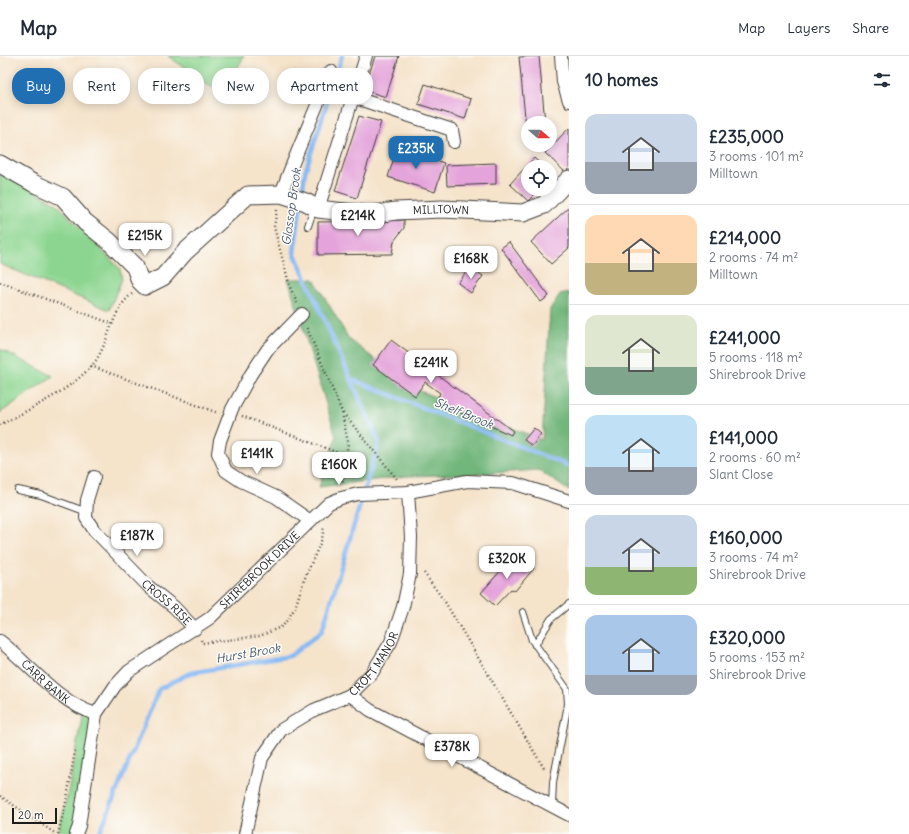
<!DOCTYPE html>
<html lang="en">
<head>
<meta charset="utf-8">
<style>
  body { margin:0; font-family:Delius,sans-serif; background:#f6f6f7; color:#1f2937; height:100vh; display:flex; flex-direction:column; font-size:15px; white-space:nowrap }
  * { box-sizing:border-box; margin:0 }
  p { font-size:13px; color:#747a83 }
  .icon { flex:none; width:22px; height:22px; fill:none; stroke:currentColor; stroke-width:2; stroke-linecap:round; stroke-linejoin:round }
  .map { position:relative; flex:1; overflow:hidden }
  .sheet { display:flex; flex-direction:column; background:#fff; width:340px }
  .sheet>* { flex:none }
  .guide { position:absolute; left:12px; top:12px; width:380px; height:36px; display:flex; gap:8px }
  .needle { width:26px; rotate:111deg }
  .buttons { position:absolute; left:521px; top:60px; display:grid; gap:8px }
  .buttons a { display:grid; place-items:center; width:36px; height:36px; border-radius:50%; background:#fff; box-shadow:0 2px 10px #0003; font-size:20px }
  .scale { position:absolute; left:12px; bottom:10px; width:45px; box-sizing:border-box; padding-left:4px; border:2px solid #1c1c1c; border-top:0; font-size:11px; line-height:14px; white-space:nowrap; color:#1c1c1c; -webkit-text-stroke:3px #fdfcf7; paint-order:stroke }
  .price { position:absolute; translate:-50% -34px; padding:0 9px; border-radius:8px; background:#fff; color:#222; font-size:13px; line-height:26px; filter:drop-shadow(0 1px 2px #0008) }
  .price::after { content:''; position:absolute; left:50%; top:24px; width:12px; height:9px; margin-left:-6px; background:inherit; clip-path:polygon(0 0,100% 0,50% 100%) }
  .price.selected { background:#1f6fb2; color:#fff }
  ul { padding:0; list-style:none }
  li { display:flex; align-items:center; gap:12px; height:100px; padding:0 16px }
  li+li { border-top:1px solid #e0e1e3 }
  li span { display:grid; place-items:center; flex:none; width:112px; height:80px; border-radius:12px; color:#555 }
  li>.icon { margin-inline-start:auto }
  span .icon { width:48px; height:48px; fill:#fffc; stroke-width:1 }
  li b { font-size:17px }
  h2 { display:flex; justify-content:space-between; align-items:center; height:48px; padding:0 16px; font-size:17px }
  .tag { padding:0 14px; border-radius:16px; background:#fff; box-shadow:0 2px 10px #0003; font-size:14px; line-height:36px }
  .tag.selected { background:#1f6fb2; color:#fff }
  header { display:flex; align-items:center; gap:24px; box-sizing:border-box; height:56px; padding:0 20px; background:#fff; border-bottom:1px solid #e0e1e3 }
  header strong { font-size:19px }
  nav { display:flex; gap:22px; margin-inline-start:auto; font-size:14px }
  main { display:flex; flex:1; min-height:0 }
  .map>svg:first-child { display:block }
</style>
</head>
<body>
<header>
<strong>Map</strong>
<nav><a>Map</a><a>Layers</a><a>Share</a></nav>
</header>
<main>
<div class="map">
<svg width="569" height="778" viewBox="0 0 569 778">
  <rect width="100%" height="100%" fill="#fdfcf7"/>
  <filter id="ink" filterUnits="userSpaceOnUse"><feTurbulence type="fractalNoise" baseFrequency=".025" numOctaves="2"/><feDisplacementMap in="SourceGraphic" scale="8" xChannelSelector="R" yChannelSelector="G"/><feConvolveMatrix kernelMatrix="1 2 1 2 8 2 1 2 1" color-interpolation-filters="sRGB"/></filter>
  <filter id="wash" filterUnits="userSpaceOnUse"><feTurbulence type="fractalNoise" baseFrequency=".012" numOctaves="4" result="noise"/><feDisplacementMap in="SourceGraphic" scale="16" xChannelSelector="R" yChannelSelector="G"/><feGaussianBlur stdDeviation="0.9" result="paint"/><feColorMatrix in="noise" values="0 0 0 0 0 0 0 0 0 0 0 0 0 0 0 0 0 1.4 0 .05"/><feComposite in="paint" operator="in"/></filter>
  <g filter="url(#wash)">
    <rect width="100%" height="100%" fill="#f5e3ca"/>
    <path fill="#8cd590" stroke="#547856" d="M168 0H244L223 39Z
      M0 117 56 147 120 213 122 223 109 254 0 208Z
      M0 293 53 320 0 357Z
      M83 654 96 658 76 778H58L67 742Z"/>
    <path fill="#71b67a" stroke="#46694b" d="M288 223H314L349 283 410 331 542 384 550 253 560 238 569 236V435L539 414 479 418 408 420 319 431 336 381Z"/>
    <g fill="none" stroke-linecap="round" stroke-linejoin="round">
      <path stroke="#87b9f4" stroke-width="4.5" d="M302 140 305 116 342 0
        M351 323 569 410
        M99 778 159 633 190 617 290 600 322 575 379 386 294 196 301 148"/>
    </g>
    <g id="blocks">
      <path fill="#e4a3da" d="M375 0H399L386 41 364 34Z
        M539 0 545 67H528V71H526L519 1Z
        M425 28 471 43 465 63 418 48Z
        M359 60 381 66 357 142 335 135Z
        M569 72V112L565 116 545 97Z
        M397 92 444 107 435 136 388 121Z
        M534 102 544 111H528V133H540L528 145 510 128Z
        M496 107V128L447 130 446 109Z
        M569 151V192L551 208 531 186Z
        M404 164V172L394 185 392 198 318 199V166Z
        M509 186 549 240 541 246 501 192Z
        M470 211 483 220 471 237 458 227Z
        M391 284 513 375 511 379 436 346 440 337 425 326 415 340 373 309Z
        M534 372 541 378 532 390 524 384Z
        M521 500 534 512 515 535 511 533 495 550 481 537 510 504 515 508Z"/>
    </g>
  </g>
  <g filter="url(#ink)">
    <use href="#blocks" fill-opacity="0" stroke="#3d3a36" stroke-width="1"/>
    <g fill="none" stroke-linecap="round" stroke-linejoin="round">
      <g stroke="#3d3a36" stroke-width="8">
        <path id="lane" d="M308 170 314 152
          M18 434 41 439 87 456
          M523 556 532 584 567 633 568 648 553 726 552 751
          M535 589 551 563 569 548"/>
      </g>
      <g stroke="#3d3a36" stroke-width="14">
        <g id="street">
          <path d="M561 0 563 26 569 45"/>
          <path d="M353 41 452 74 454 86"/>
          <path d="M281 138C296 96 315 56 331 15"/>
          <path d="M318 153 366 0"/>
          <path d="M302 258 267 294 251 318 232 353 220 385 218 397 226 415 241 425 276 441 309 464"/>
          <path id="s1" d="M94 421 87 444 86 462 94 474 149 531 174 551 195 573"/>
          <path id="s2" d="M0 585C29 608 60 648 96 658"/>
          <path d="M350 639 370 654 569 759"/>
          <path id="s3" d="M76 778 79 770 96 658 115 630 129 615 210 562 329 447 341 442 358 438 408 436 467 425 513 427 569 445"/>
          <path id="s4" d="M245 778 262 702 281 674 314 654 350 639 372 617 391 586 403 551 410 518 411 481 408 436"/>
        </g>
      </g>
      <g stroke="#3d3a36" stroke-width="19">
        <g id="secondary">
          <path id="s5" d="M0 108 33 127 63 141 85 166 109 185 135 211 140 225 145 230 163 221 185 196 248 139 281 138 306 146 318 153 370 159 396 155 442 153 523 157 544 149 569 123"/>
        </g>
      </g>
      <path stroke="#3d3a36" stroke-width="2.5" stroke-dasharray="1 3" stroke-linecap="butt" d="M277 154 274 171 290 231 297 247
        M0 226 113 268
        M307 272 342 356 348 387 342 428
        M91 310 218 357
        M343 357 397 423
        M242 360 346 400
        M0 369C31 352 72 334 94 307 110 286 111 254 132 238
        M424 517 445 546 545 714
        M201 584 202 587 260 580 283 570 295 552 304 524 322 483 324 471
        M0 740 56 778
        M58 778 67 742 75 694"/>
      <use href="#lane" stroke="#fff" stroke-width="6"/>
      <use href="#street" stroke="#fff" stroke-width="12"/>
      <use href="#secondary" stroke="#fff" stroke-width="17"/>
    </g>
  </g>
  <g text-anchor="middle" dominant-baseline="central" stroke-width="3" stroke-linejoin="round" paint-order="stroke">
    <g font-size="11" fill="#1c1c1c" stroke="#fdfcf7">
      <text stroke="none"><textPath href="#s5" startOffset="529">MILLTOWN</textPath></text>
      <text stroke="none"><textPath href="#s3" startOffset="342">SHIREBROOK DRIVE</textPath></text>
      <text stroke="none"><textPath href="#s1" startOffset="159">CROSS RISE</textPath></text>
      <text stroke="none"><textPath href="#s4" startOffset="229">CROFT MANOR</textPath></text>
      <text stroke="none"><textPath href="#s2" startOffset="61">CARR BANK</textPath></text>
    </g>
    <g font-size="12" font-style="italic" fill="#475b72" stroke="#fdfcf7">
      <text transform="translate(291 151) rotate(-82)">Glossop Brook</text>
      <text transform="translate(464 357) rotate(22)">Shelf Brook</text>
      <text transform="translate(248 597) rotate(-10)">Hurst Brook</text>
    </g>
  </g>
</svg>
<div class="buttons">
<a><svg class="needle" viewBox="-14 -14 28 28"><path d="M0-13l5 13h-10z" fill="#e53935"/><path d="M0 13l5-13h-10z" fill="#747a83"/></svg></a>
<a><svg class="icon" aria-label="locate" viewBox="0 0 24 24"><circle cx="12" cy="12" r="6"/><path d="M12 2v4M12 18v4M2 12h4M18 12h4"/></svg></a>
</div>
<div class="scale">20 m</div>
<b class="price selected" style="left:416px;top:114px">£235K</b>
<b class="price" style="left:358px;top:181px">£214K</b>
<b class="price" style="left:145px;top:201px">£215K</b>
<b class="price" style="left:471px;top:224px">£168K</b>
<b class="price" style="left:431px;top:328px">£241K</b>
<b class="price" style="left:257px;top:419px">£141K</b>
<b class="price" style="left:339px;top:430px">£160K</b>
<b class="price" style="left:137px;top:501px">£187K</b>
<b class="price" style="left:507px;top:524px">£320K</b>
<b class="price" style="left:452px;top:712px">£378K</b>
<div class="guide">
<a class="tag selected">Buy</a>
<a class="tag">Rent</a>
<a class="tag">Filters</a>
<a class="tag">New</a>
<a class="tag">Apartment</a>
</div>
</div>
<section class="sheet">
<h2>10 homes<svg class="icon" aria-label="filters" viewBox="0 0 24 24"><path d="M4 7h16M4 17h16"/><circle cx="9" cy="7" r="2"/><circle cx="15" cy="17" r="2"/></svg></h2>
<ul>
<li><span style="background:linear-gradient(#c9d6e8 60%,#9aa5b1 0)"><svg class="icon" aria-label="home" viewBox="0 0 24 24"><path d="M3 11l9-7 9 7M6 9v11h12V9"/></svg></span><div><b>£235,000</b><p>3 rooms · 101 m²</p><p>Milltown</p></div></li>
<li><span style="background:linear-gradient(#ffd9b3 60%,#c2b280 0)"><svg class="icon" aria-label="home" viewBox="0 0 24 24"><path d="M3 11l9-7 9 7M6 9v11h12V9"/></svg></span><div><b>£214,000</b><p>2 rooms · 74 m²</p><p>Milltown</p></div></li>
<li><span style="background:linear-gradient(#dfe7d0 65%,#7fa58c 0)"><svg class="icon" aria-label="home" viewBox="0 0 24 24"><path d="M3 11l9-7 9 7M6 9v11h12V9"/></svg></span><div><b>£241,000</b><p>5 rooms · 118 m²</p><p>Shirebrook Drive</p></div></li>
<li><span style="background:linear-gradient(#bfe0f5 65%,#9aa5b1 0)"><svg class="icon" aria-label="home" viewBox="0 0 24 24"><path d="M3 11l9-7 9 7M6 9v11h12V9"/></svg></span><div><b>£141,000</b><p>2 rooms · 60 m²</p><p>Slant Close</p></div></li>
<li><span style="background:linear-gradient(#c9d6e8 65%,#8fb573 0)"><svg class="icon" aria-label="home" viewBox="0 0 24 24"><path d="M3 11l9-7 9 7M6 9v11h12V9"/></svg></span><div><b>£160,000</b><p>3 rooms · 74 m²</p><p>Shirebrook Drive</p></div></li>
<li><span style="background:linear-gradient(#a9c7e8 75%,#9aa5b1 0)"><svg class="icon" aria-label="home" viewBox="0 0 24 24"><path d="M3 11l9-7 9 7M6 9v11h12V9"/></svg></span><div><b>£320,000</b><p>5 rooms · 153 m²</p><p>Shirebrook Drive</p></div></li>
</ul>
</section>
</main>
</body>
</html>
